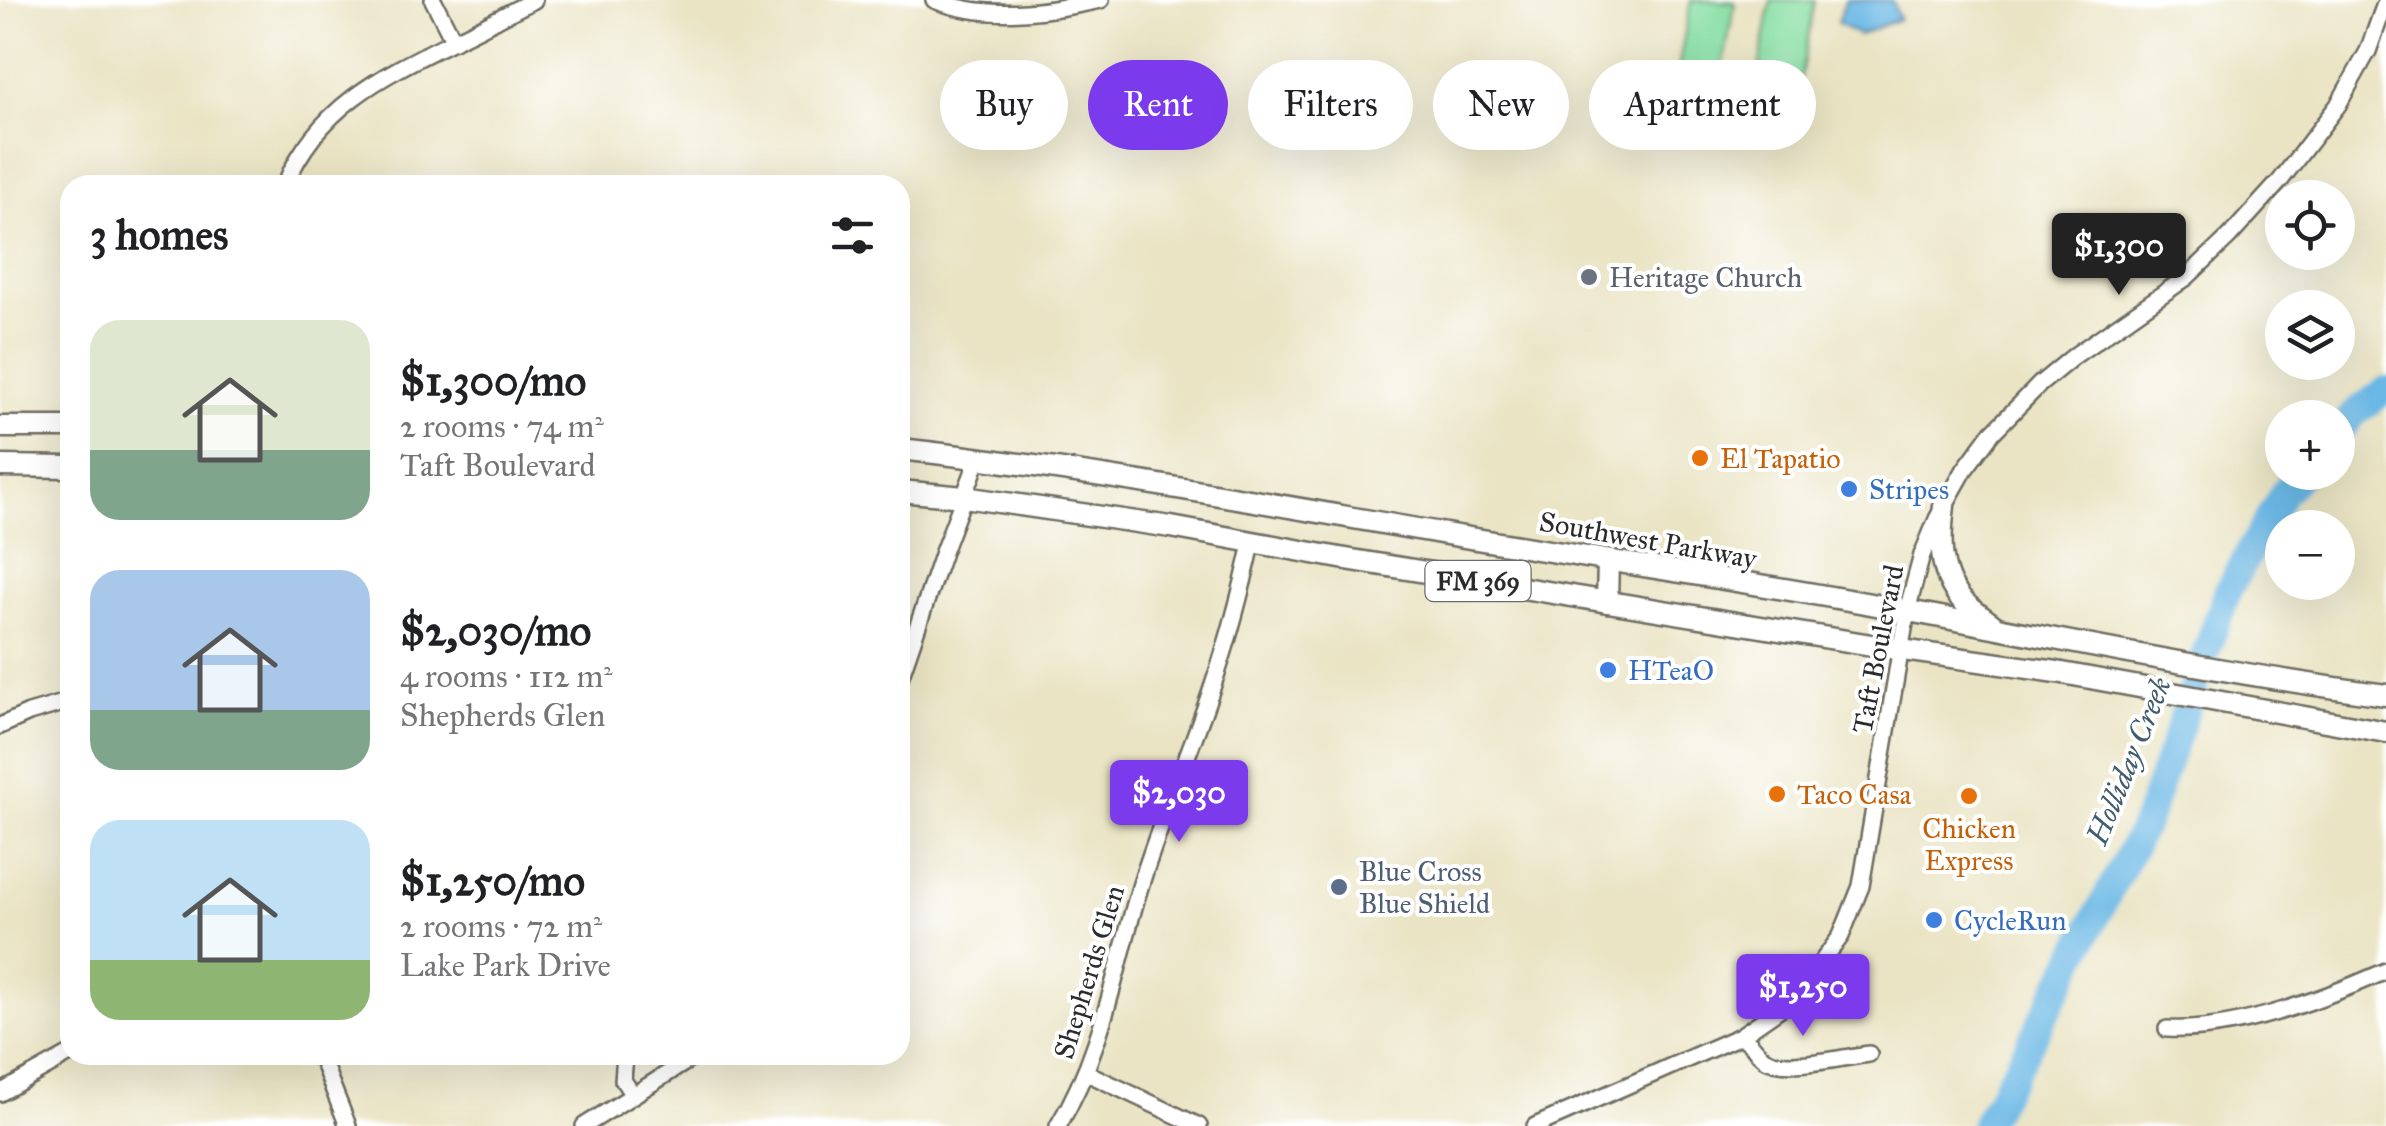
<!DOCTYPE html>
<html lang="en">
<head>
<meta charset="utf-8">
<style>
	:root { --surface:#fff; --page:#f2f2f2; --text:#202124; --muted:#757577; --accent:#7c3aed }
	body { margin:0; font-family:"IM FELL Great Primer",serif; background:var(--page); color:var(--text); height:100vh; display:flex; flex-direction:column; font-size:38px; white-space:nowrap }
	* { box-sizing:border-box; margin:0 }
	p { font-size:32px; color:var(--muted) }
	.icon { flex:none; width:55px; height:55px; fill:none; stroke:currentColor; stroke-width:2; stroke-linecap:round; stroke-linejoin:round }
	.map { position:relative; flex:1; overflow:hidden }
	.side { position:absolute; left:60px; top:175px; width:850px; height:890px; display:flex; flex-direction:column; background:var(--surface); border-radius:30px; box-shadow:0 10px 40px #0002 }
	.side>* { flex:none }
	.banner { position:absolute; left:940px; top:60px; width:950px; height:90px; display:flex; gap:20px }
	.fabs { position:absolute; left:2265px; top:180px; display:grid; gap:20px }
	.fabs a { display:grid; place-items:center; width:90px; height:90px; border-radius:50%; background:var(--surface); box-shadow:0 10px 40px #0002; font-size:50px }
	.price { position:absolute; translate:-50% -85px; padding:0 22px; border-radius:10px; background:var(--accent); color:#fff; font-size:32px; line-height:65px; filter:drop-shadow(0 2px 5px #0008) }
	.price::after { content:''; position:absolute; left:50%; top:60px; width:30px; height:22px; margin-left:-15px; background:inherit; clip-path:polygon(0 0,100% 0,50% 100%) }
	.price.active { background:#222; color:#fff }
	ul { padding:0; list-style:none }
	li { display:flex; align-items:center; gap:30px; height:250px; padding:0 30px }
	li span { display:grid; place-items:center; flex:none; width:280px; height:200px; border-radius:30px; color:#555 }
	li>.icon { margin-inline-start:auto }
	span .icon { width:120px; height:120px; fill:#fffc; stroke-width:1 }
	li b { font-size:42px }
	h2 { display:flex; justify-content:space-between; align-items:center; height:120px; padding:0 30px; font-size:42px }
	.tag { padding:0 35px; border-radius:45px; background:var(--surface); box-shadow:0 10px 40px #0002; font-size:35px; line-height:90px }
	.tag.active { background:var(--accent); color:#fff }
	.map>svg:first-child { display:block }
	.green { fill:#86dea2; stroke:#588466; stroke-width:2.5 }
	.water { fill:#6bb8e5; stroke:#4b7288; stroke-width:2.5 }
	.lines { fill:none; stroke-linecap:round; stroke-linejoin:round }
	.river { stroke:#6bb8e5; stroke-width:28 }
	.minor-casing { stroke:#6e6c61; stroke-width:20 }
	.major-casing { stroke:#6e6c61; stroke-width:25 }
	.minor { stroke:#fff; stroke-width:15 }
	.major { stroke:#fff; stroke-width:20 }
	.worship-dot { fill:#6b7280; stroke:#fff; stroke-width:4 }
	.food-dot { fill:#e8710a; stroke:#fff; stroke-width:4 }
	.shop-dot { fill:#3f7fe0; stroke:#fff; stroke-width:4 }
	.service-dot { fill:#5c6f8a; stroke:#fff; stroke-width:4 }
	.labels { text-anchor:middle; dominant-baseline:central; stroke-width:8; stroke-linejoin:round; paint-order:stroke }
	.shield { fill:#fff; stroke:#6b6b6b; stroke-width:2.5 }
	.shield-label { font-size:25px; font-weight:bold; fill:#2b2b2b }
	.worship-label { font-size:28px; fill:#5b616d; stroke:#fff; text-anchor:start }
	.food-label { font-size:28px; fill:#c56008; stroke:#fff; text-anchor:start }
	.shop-label { font-size:28px; fill:#366cbe; stroke:#fff; text-anchor:start }
	.street-label { font-size:28px; fill:#2b2b2b; stroke:#fff }
	.service-label { font-size:28px; fill:#4e5e75; stroke:#fff; text-anchor:start }
	.water-label { font-size:30px; font-style:italic; fill:#415c6c; stroke:#fff }
</style>
</head>
<body>
<div class="map">
<svg width="2386" height="1126" viewBox="0 0 2386 1126">
	<rect width="100%" height="100%" fill="#fff"/>
	<filter id="ink" filterUnits="userSpaceOnUse"><feTurbulence type="fractalNoise" baseFrequency=".01" numOctaves="2"/><feDisplacementMap in="SourceGraphic" scale="20" xChannelSelector="R" yChannelSelector="G"/><feConvolveMatrix kernelMatrix="1 2 1 2 8 2 1 2 1" color-interpolation-filters="sRGB"/></filter>
	<filter id="wash" filterUnits="userSpaceOnUse"><feTurbulence type="fractalNoise" baseFrequency=".0048" numOctaves="4" result="noise"/><feDisplacementMap in="SourceGraphic" scale="40" xChannelSelector="R" yChannelSelector="G"/><feGaussianBlur stdDeviation="2.25" result="paint"/><feColorMatrix in="noise" values="0 0 0 0 0 0 0 0 0 0 0 0 0 0 0 0 0 1.4 0 .05"/><feComposite in="paint" operator="in"/></filter>
	<g filter="url(#wash)">
		<rect width="100%" height="100%" fill="#eae4c4"/>
		<g class="green">
			<polygon points="1691,0 1735,2 1719,88 1676,80"/>
			<polygon points="1771,0 1815,0 1799,86 1757,79"/>
		</g>
		<polygon class="water" points="1846,0 1892,0 1899,19 1859,35 1837,23"/>
		<g class="lines">
			<g class="river">
				<polyline points="2338,433 2356,412 2386,390"/>
				<polyline points="1983,1126 2020,1062 2147,819 2228,590 2283,493 2302,472"/>
			</g>
		</g>
	</g>
	<g filter="url(#ink)">
		<g class="lines">
			<g class="minor-casing">
				<g id="minor">
					<polyline points="433,0 454,41"/>
					<path d="M934,0C988,21 1046,12 1101,0"/>
					<path d="M285,185C317,108 380,77 451,42C479,29 506,14 534,0"/>
					<polyline points="900,678 943,552 979,457"/>
					<polyline points="0,726 29,713 70,701"/>
					<path d="M2167,1029C2234,1033 2325,998 2386,971"/>
					<path d="M1740,1036C1754,1043 1753,1050 1764,1058C1784,1072 1844,1057 1869,1054"/>
					<polyline points="320,1055 348,1126"/>
					<polyline points="625,1055 623,1080 633,1095"/>
					<polyline points="1085,1072 1199,1126"/>
					<polyline points="0,1093 70,1054"/>
					<polyline points="584,1126 697,1055"/>
					<path d="M1058,1126C1101,1055 1114,975 1137,897C1159,822 1192,750 1216,676C1231,632 1242,588 1252,544"/>
					<polyline points="1535,1126 1740,1036 1795,998 1841,936 1861,886 1907,611 1922,555 1937,519 1965,469 1991,434 2040,384 2074,356 2187,277 2229,237 2280,181 2338,105 2368,51 2386,1"/>
				</g>
			</g>
			<g class="major-casing">
				<g id="major">
					<polyline points="0,427 70,427"/>
					<path d="M900,449C1083,469 1264,503 1446,534C1600,560 1755,582 1909,611C2068,641 2226,674 2386,695"/>
					<polyline points="0,466 70,467"/>
					<polyline points="900,491 964,497 1171,527 1340,558 1902,650 2057,672 2386,732"/>
					<path d="M1944,506C1940,538 1938,573 1961,599C1970,609 1983,617 1993,625"/>
					<polyline points="1607,602 1608,561"/>
				</g>
			</g>
			<use href="#minor" class="minor"/>
			<use href="#major" class="major"/>
		</g>
	</g>
	<circle class="worship-dot" cx="1589" cy="277" r="10"/>
	<g class="food-dot">
		<circle cx="1700" cy="458" r="10"/>
		<circle cx="1777" cy="794" r="10"/>
		<circle cx="1969" cy="796" r="10"/>
	</g>
	<g class="shop-dot">
		<circle cx="1849" cy="489" r="10"/>
		<circle cx="1608" cy="670" r="10"/>
		<circle cx="1934" cy="920" r="10"/>
	</g>
	<circle class="service-dot" cx="1339" cy="887" r="10"/>
	<g class="labels">
		<rect class="shield" x="1425.5" y="561" width="105" height="40" rx="8"/>
		<g class="shield-label">
			<text x="1478" y="581">FM 369</text>
		</g>
		<g class="worship-label">
			<text x="1609" y="277">Heritage Church</text>
		</g>
		<g class="food-label">
			<text x="1720" y="458">El Tapatio</text>
			<text x="1797" y="794">Taco Casa</text>
			<text x="1969" y="828" text-anchor="middle">Chicken<tspan x="1969" dy="32">Express</tspan></text>
		</g>
		<g class="shop-label">
			<text x="1869" y="489">Stripes</text>
			<text x="1628" y="670">HTeaO</text>
			<text x="1954" y="920">CycleRun</text>
		</g>
		<g class="street-label">
			<text transform="translate(1648 540) rotate(10)">Southwest Parkway</text>
			<text transform="translate(1878 649) rotate(-79)">Taft Boulevard</text>
			<text transform="translate(1089 972) rotate(-73)">Shepherds Glen</text>
		</g>
		<g class="service-label">
			<text x="1359" y="871">Blue Cross<tspan x="1359" dy="32">Blue Shield</tspan></text>
		</g>
		<g class="water-label">
			<text transform="translate(2129 761) rotate(-68)">Holliday Creek</text>
		</g>
	</g>
</svg>
<div class="fabs">
<a><svg class="icon" aria-label="locate" viewBox="0 0 24 24"><circle cx="12" cy="12" r="6"/><path d="M12 2v4M12 18v4M2 12h4M18 12h4"/></svg></a>
<a><svg class="icon" aria-label="layers" viewBox="0 0 24 24"><path d="M12 4l9 5-9 5-9-5zM3 14l9 5 9-5"/></svg></a>
<a>+</a>
<a>−</a>
</div>
<b class="price active" style="left:2119px;top:298px">$1,300</b>
<b class="price" style="left:1179px;top:845px">$2,030</b>
<b class="price" style="left:1803px;top:1039px">$1,250</b>
<div class="banner">
<a class="tag">Buy</a>
<a class="tag active">Rent</a>
<a class="tag">Filters</a>
<a class="tag">New</a>
<a class="tag">Apartment</a>
</div>
<section class="side">
<h2>3 homes<svg class="icon" aria-label="filters" viewBox="0 0 24 24"><path d="M4 7h16M4 17h16"/><circle cx="9" cy="7" r="2"/><circle cx="15" cy="17" r="2"/></svg></h2>
<ul>
<li><span style="background:linear-gradient(#dfe7d0 65%,#7fa58c 0)"><svg class="icon" aria-label="home" viewBox="0 0 24 24"><path d="M3 11l9-7 9 7M6 9v11h12V9"/></svg></span><div><b>$1,300/mo</b><p>2 rooms · 74 m²</p><p>Taft Boulevard</p></div></li>
<li><span style="background:linear-gradient(#a9c7e8 70%,#7fa58c 0)"><svg class="icon" aria-label="home" viewBox="0 0 24 24"><path d="M3 11l9-7 9 7M6 9v11h12V9"/></svg></span><div><b>$2,030/mo</b><p>4 rooms · 112 m²</p><p>Shepherds Glen</p></div></li>
<li><span style="background:linear-gradient(#bfe0f5 70%,#8fb573 0)"><svg class="icon" aria-label="home" viewBox="0 0 24 24"><path d="M3 11l9-7 9 7M6 9v11h12V9"/></svg></span><div><b>$1,250/mo</b><p>2 rooms · 72 m²</p><p>Lake Park Drive</p></div></li>
</ul>
</section>
</div>
</body>
</html>
